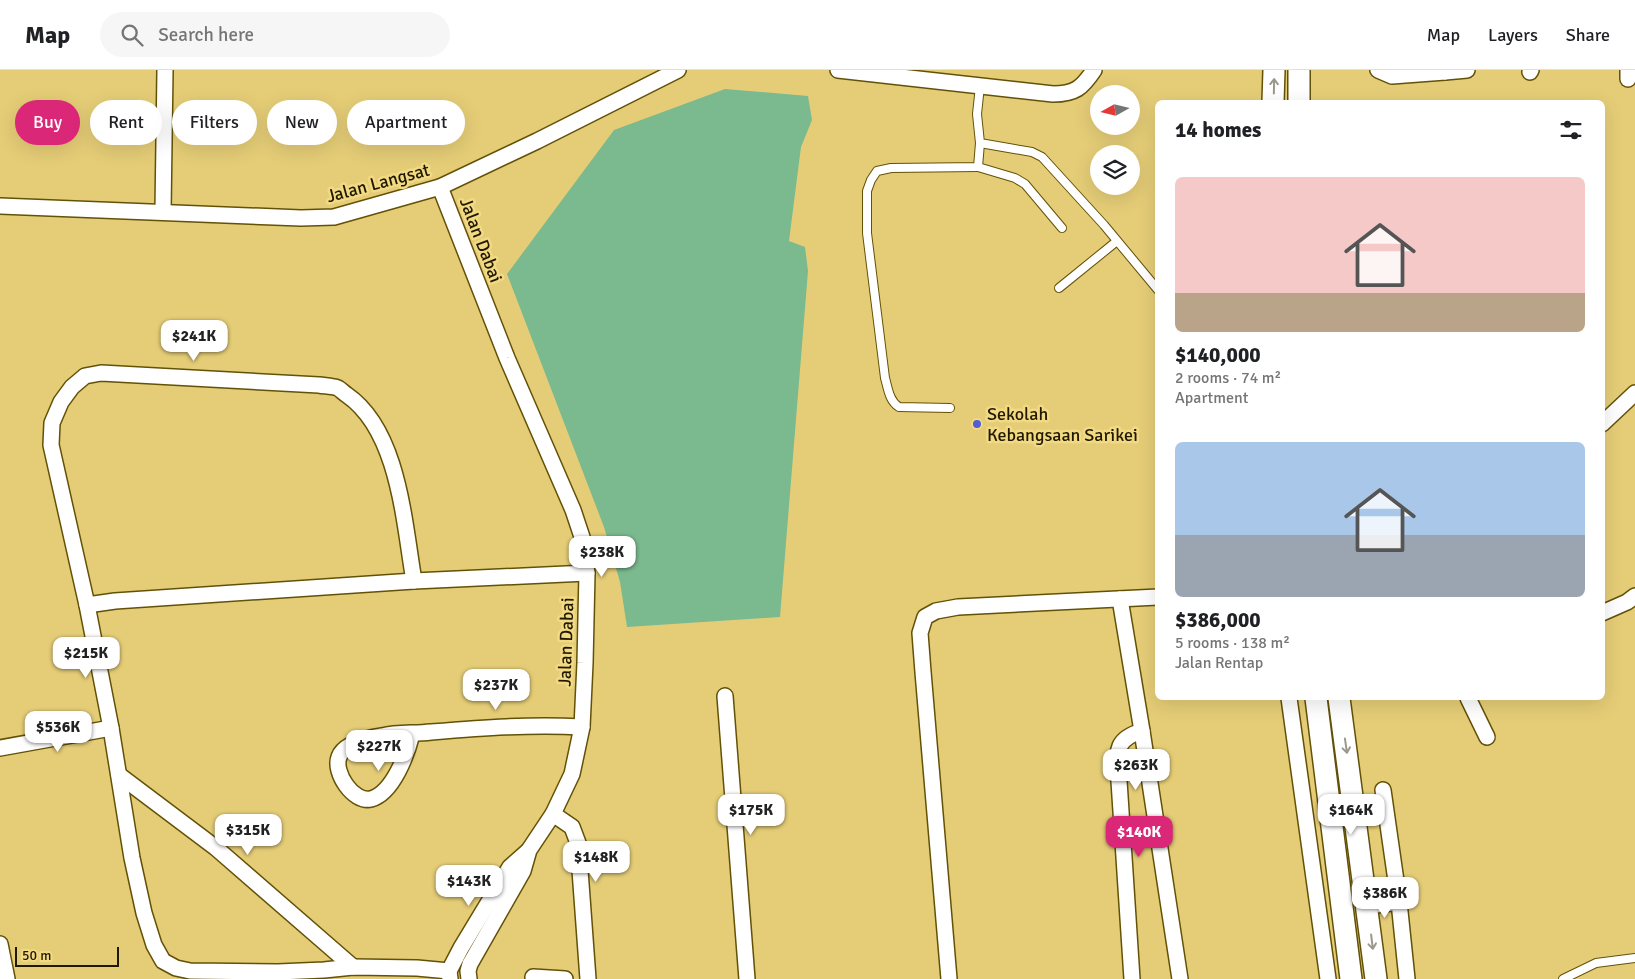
<!DOCTYPE html>
<html lang="en">
<head>
<meta charset="utf-8">
<style>
	:root { --surface:#fff; --page:#f6f6f6; --text:#202124; --muted:#757577; --line:#e0e0e0; --accent:#db2777 }
	body { margin:0; font-family:Signika,sans-serif; background:var(--page); color:var(--text); height:100vh; display:flex; flex-direction:column; font-size:19px; white-space:nowrap }
	* { box-sizing:border-box; margin:0 }
	p { font-size:16px; color:var(--muted) }
	.icon { flex:none; width:28px; height:28px; fill:none; stroke:currentColor; stroke-width:2; stroke-linecap:round; stroke-linejoin:round }
	.map { position:relative; flex:1; overflow:hidden }
	.drawer { position:absolute; left:1155px; top:30px; width:450px; height:600px; display:flex; flex-direction:column; background:var(--surface); border-radius:8px; box-shadow:0 5px 20px #0002 }
	.drawer>* { flex:none }
	.top-card { position:absolute; left:15px; top:30px; width:475px; height:45px; display:flex; gap:10px }
	.needle { width:32px; rotate:262deg }
	.controls { position:absolute; left:1090px; top:15px; display:grid; gap:10px }
	.controls a { display:grid; place-items:center; width:50px; height:50px; border-radius:50%; background:var(--surface); box-shadow:0 5px 20px #0002; font-size:25px }
	.scale { position:absolute; left:15px; bottom:12px; width:104px; box-sizing:border-box; padding-left:5px; border:2px solid #201900; border-top:0; font-size:14px; line-height:18px; white-space:nowrap; color:#201900; -webkit-text-stroke:4px #f2da84; paint-order:stroke }
	.price { position:absolute; translate:-50% -42px; padding:0 11px; border-radius:10px; background:#fff; color:#222; font-size:16px; line-height:32px; filter:drop-shadow(0 1px 2px #0008) }
	.price::after { content:''; position:absolute; left:50%; top:30px; width:15px; height:11px; margin-left:-8px; background:inherit; clip-path:polygon(0 0,100% 0,50% 100%) }
	.price.on { background:var(--accent); color:#fff }
	ul { padding:0; list-style:none }
	li { display:grid; align-content:center; gap:10px; height:265px; padding:0 20px }
	li span { display:grid; place-items:center; height:155px; border-radius:8px; color:#555 }
	li>.icon { margin-inline-start:auto }
	span .icon { width:90px; height:90px; fill:#fffc; stroke-width:1 }
	li b { font-size:21px }
	h2 { display:flex; justify-content:space-between; align-items:center; height:60px; padding:0 20px; font-size:21px }
	.chip { padding:0 18px; border-radius:22px; background:var(--surface); box-shadow:0 5px 20px #0002; font-size:18px; line-height:45px }
	.chip.on { background:var(--accent); color:#fff }
	header { display:flex; align-items:center; gap:30px; box-sizing:border-box; height:70px; padding:0 25px; background:var(--surface); border-bottom:1px solid var(--line) }
	header strong { font-size:24px }
	nav { display:flex; gap:28px; margin-inline-start:auto; font-size:18px }
	.search { width:350px; height:45px; background:var(--page); display:flex; align-items:center; gap:12px; box-sizing:border-box; padding:0 18px; border-radius:28px; color:var(--muted); font-size:19px }
	.map>svg:first-child { display:block }
	.green { fill:#7bb98f }
	.lines { fill:none; stroke-linecap:round; stroke-linejoin:round }
	.lane-casing { stroke:#635107; stroke-width:10 }
	.street-casing { stroke:#635107; stroke-width:18 }
	.secondary-casing { stroke:#635107; stroke-width:24 }
	.lane { stroke:#fff; stroke-width:8 }
	.street { stroke:#fff; stroke-width:15 }
	.secondary { stroke:#fff; stroke-width:21 }
	.oneway { stroke:#9b988c }
	.poi-dot { fill:#525ed4; stroke:#f2da84; stroke-width:2 }
	.labels { text-anchor:middle; dominant-baseline:central; stroke-width:5; stroke-linejoin:round; paint-order:stroke }
	.street-label { font-size:18px; fill:#201900; stroke:#f2da84 }
	.poi-label { font-size:18px; fill:#201900; stroke:#f2da84; text-anchor:start }
</style>
</head>
<body>
<header>
<strong>Map</strong>
<div class="search"><svg class="icon" aria-label="search" viewBox="0 0 24 24"><circle cx="10" cy="10" r="6"/><path d="M15 15l6 6"/></svg>Search here</div>
<nav><a>Map</a><a>Layers</a><a>Share</a></nav>
</header>
<div class="map">
<svg width="1635" height="909" viewBox="0 0 1635 909">
	<rect width="100%" height="100%" fill="#e5cd77"/>
	<polygon class="green" points="725,19 808,26 812,50 801,77 789,171 805,177 808,201 780,547 627,557 620,512 604,457 507,204 614,60"/>
	<g class="lines">
		<g class="lane-casing">
			<g id="lane">
				<polyline points="980,16 977,44 980,73 1032,82 1042,87 1104,155 1158,220"/>
				<polyline points="978,97 1015,108 1025,114 1062,158"/>
				<polyline points="1059,218 1117,171"/>
				<path d="M950,338L899,337C889,331 888,318 885,308L867,163V121L871,110L877,101L891,98L978,97L980,73"/>
				<polyline points="1563,909 1596,893 1635,888"/>
			</g>
		</g>
		<g class="street-casing">
			<g id="street">
				<path d="M838,0L1053,24C1075,24 1082,18 1094,0"/>
				<polyline points="1378,0 1392,6 1445,2"/>
				<polyline points="1445,0 1445,2 1467,0"/>
				<polyline points="1628,0 1628,9"/>
				<polyline points="1530,2 1531,0"/>
				<polyline points="440,117 507,288 573,440 582,467 587,503 585,593 582,657 572,704 553,744 529,780 523,801 470,894 468,901 469,909"/>
				<polyline points="0,136 301,148 334,147 440,117 537,71 678,0"/>
				<polyline points="163,141 165,0"/>
				<polyline points="1602,354 1635,323"/>
				<polyline points="1120,529 1142,661 1180,909"/>
				<path d="M87,535L51,375L52,353L61,332L72,317L85,306L101,303L319,315C325,316 332,316 338,318C341,320 344,323 347,325C399,361 404,453 414,511"/>
				<polyline points="1602,543 1627,532 1635,526"/>
				<polyline points="725,626 747,909"/>
				<polyline points="1289,628 1328,909"/>
				<polyline points="1468,628 1487,667"/>
				<path d="M412,664C407,684 393,723 371,729C353,733 333,702 339,687C344,673 369,668 382,666C398,662 414,664 431,662C481,658 531,654 582,657"/>
				<polyline points="0,678 111,658"/>
				<polyline points="119,705 216,778 353,897"/>
				<polyline points="1383,720 1399,832 1407,909"/>
				<polyline points="553,744 572,757 578,773 588,909"/>
				<polyline points="1368,836 1399,832"/>
				<polyline points="0,874 7,909"/>
				<polyline points="449,901 417,898 353,897 324,900 278,902 190,901 176,898 163,891 154,875 144,843 132,788 111,658 87,535 115,531 414,511 587,503"/>
				<polyline points="533,907 565,909"/>
				<polyline points="450,909 449,901 461,878 510,797 528,781"/>
				<polyline points="949,909 923,602 920,563 925,547 936,541 958,537 1158,527"/>
				<path d="M1132,909L1119,711C1118,684 1112,670 1142,661"/>
			</g>
		</g>
		<g class="secondary-casing">
			<g id="secondary">
				<polyline points="1299,0 1299,32"/>
				<polyline points="1273,32 1274,0"/>
				<polyline points="1316,628 1351,909"/>
				<polyline points="1339,628 1376,909"/>
			</g>
		</g>
		<use href="#lane" class="lane"/>
		<use href="#street" class="street"/>
		<use href="#secondary" class="secondary"/>
	</g>
	<defs><path id="oneway-shaft" d="M-6 0H5M1.5-3L5.5 0L1.5 3" fill="none" stroke-width="1.6" stroke-linecap="round" stroke-linejoin="round" transform="scale(1.25)"/></defs>
	<g class="oneway">
		<use href="#oneway-shaft" transform="translate(1274 16) rotate(-89)"/>
		<use href="#oneway-shaft" transform="translate(1346 676) rotate(82)"/>
		<use href="#oneway-shaft" transform="translate(1372 872) rotate(83)"/>
	</g>
	<circle class="poi-dot" cx="977" cy="354" r="5"/>
	<g class="labels">
		<g class="street-label">
			<text transform="translate(378 113) rotate(-15)">Jalan Langsat</text>
			<text transform="translate(481 170) rotate(69)">Jalan Dabai</text>
			<text transform="translate(566 572) rotate(-88)">Jalan Dabai</text>
		</g>
		<g class="poi-label">
			<text x="987" y="344">Sekolah<tspan x="987" dy="21">Kebangsaan Sarikei</tspan></text>
		</g>
	</g>
</svg>
<div class="controls">
<a><svg class="needle" viewBox="-14 -14 28 28"><path d="M0-13l5 13h-10z" fill="#e53935"/><path d="M0 13l5-13h-10z" fill="#757577"/></svg></a>
<a><svg class="icon" aria-label="layers" viewBox="0 0 24 24"><path d="M12 4l9 5-9 5-9-5zM3 14l9 5 9-5"/></svg></a>
</div>
<div class="scale">50 m</div>
<b class="price" style="left:194px;top:292px">$241K</b>
<b class="price" style="left:602px;top:508px">$238K</b>
<b class="price" style="left:86px;top:609px">$215K</b>
<b class="price" style="left:496px;top:641px">$237K</b>
<b class="price" style="left:58px;top:683px">$536K</b>
<b class="price" style="left:379px;top:702px">$227K</b>
<b class="price" style="left:1136px;top:721px">$263K</b>
<b class="price" style="left:751px;top:766px">$175K</b>
<b class="price" style="left:1351px;top:766px">$164K</b>
<b class="price" style="left:248px;top:786px">$315K</b>
<b class="price on" style="left:1139px;top:788px">$140K</b>
<b class="price" style="left:596px;top:813px">$148K</b>
<b class="price" style="left:469px;top:837px">$143K</b>
<b class="price" style="left:1385px;top:849px">$386K</b>
<div class="top-card">
<a class="chip on">Buy</a>
<a class="chip">Rent</a>
<a class="chip">Filters</a>
<a class="chip">New</a>
<a class="chip">Apartment</a>
</div>
<section class="drawer">
<h2>14 homes<svg class="icon" aria-label="filters" viewBox="0 0 24 24"><path d="M4 7h16M4 17h16"/><circle cx="9" cy="7" r="2"/><circle cx="15" cy="17" r="2"/></svg></h2>
<ul>
<li><span style="background:linear-gradient(#f6c9c9 75%,#b9a48a 0)"><svg class="icon" aria-label="home" viewBox="0 0 24 24"><path d="M3 11l9-7 9 7M6 9v11h12V9"/></svg></span><div><b>$140,000</b><p>2 rooms · 74 m²</p><p>Apartment</p></div></li>
<li><span style="background:linear-gradient(#a9c7e8 60%,#9aa5b1 0)"><svg class="icon" aria-label="home" viewBox="0 0 24 24"><path d="M3 11l9-7 9 7M6 9v11h12V9"/></svg></span><div><b>$386,000</b><p>5 rooms · 138 m²</p><p>Jalan Rentap</p></div></li>
</ul>
</section>
</div>
</body>
</html>
